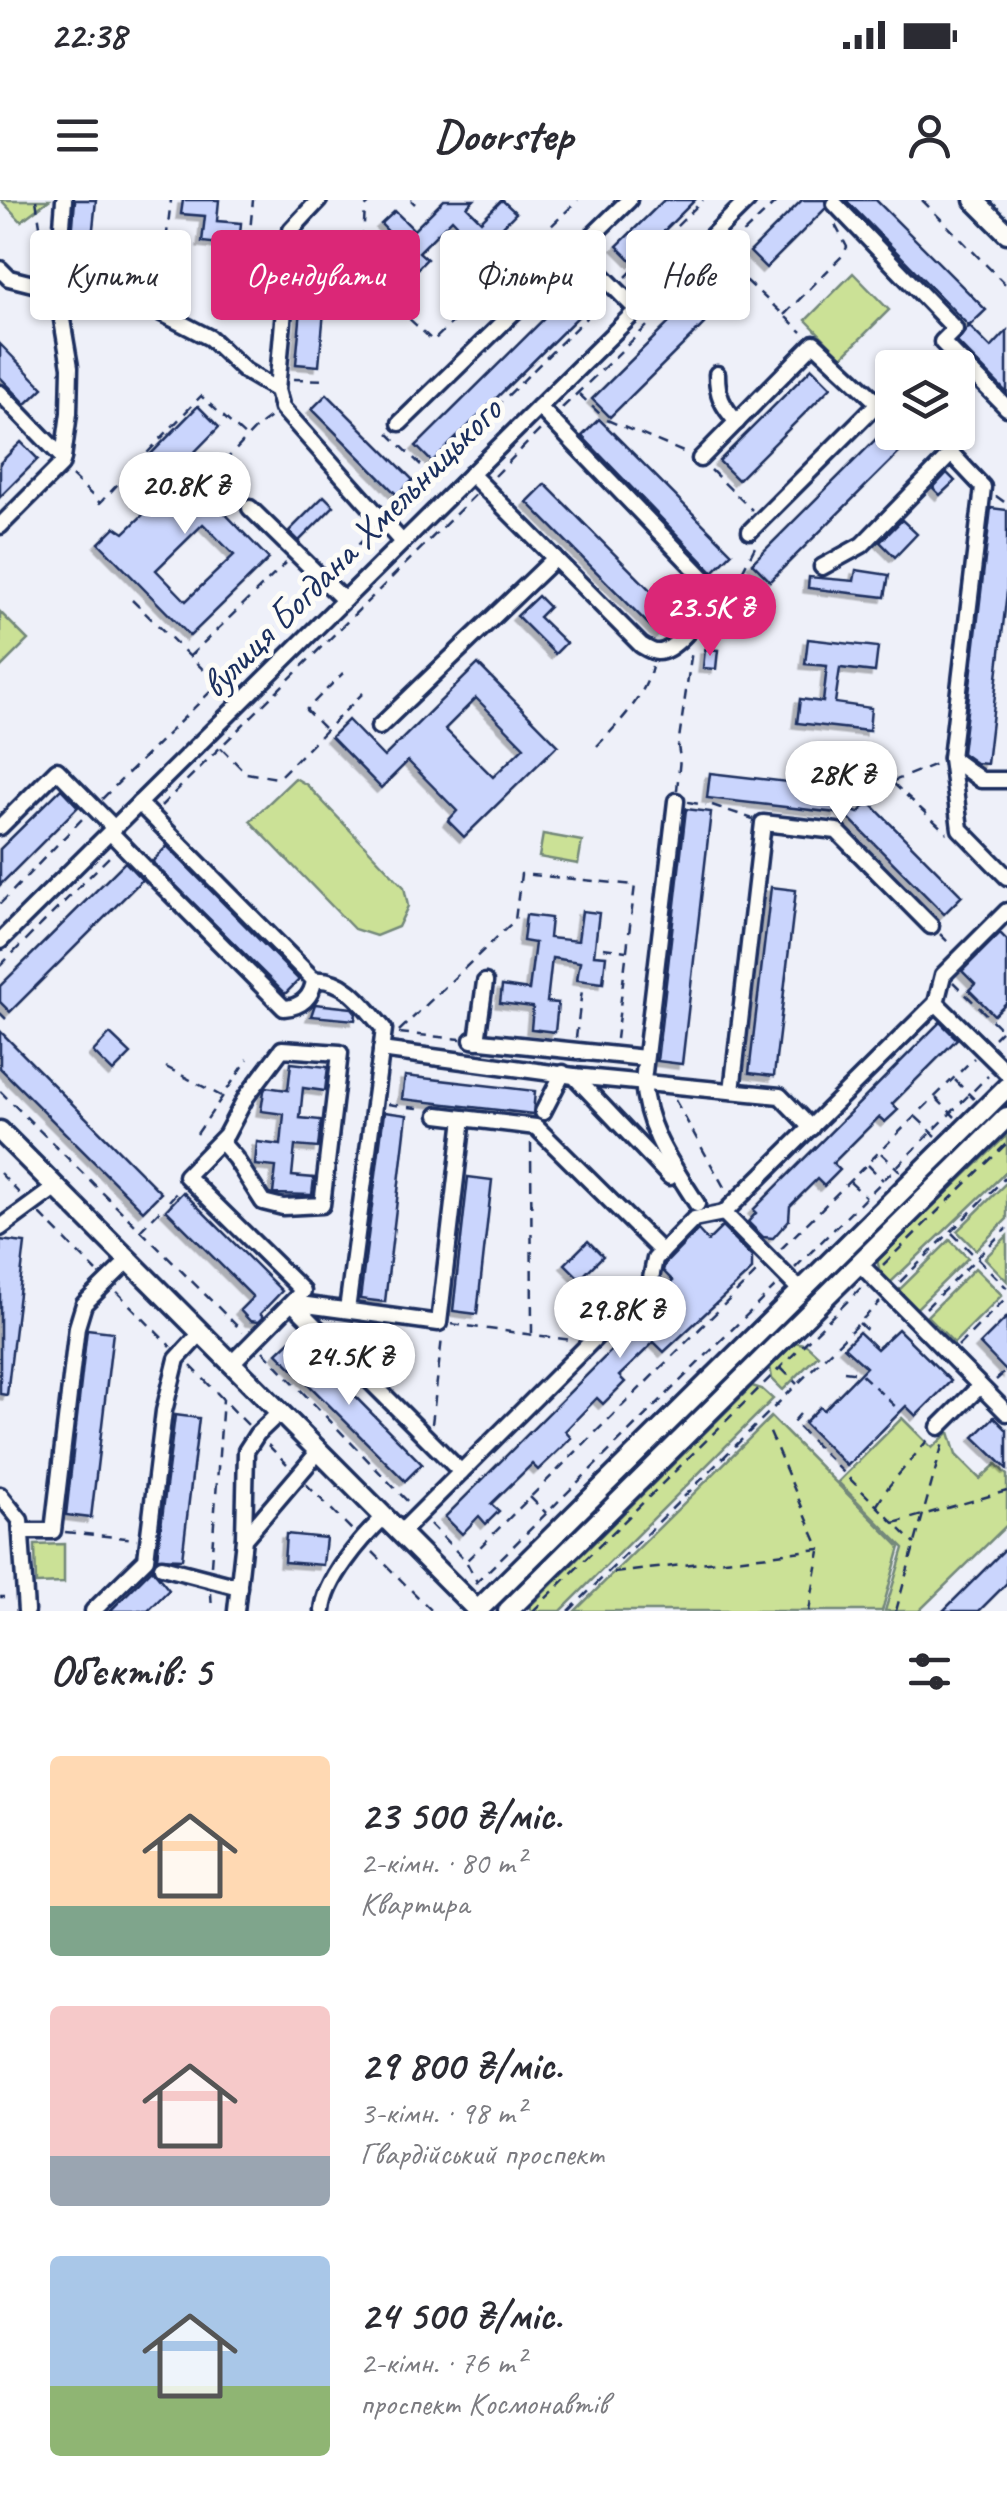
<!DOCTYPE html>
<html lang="uk">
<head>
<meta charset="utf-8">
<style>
	:root { --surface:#fff; --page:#f2f2f3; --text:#2b2b33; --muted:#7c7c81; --accent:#db2777 }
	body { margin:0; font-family:Caveat,sans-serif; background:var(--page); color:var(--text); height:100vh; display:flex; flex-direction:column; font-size:38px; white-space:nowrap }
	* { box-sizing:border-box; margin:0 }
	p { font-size:32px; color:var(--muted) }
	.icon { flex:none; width:55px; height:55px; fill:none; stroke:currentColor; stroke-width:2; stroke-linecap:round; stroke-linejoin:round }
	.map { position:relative; height:1411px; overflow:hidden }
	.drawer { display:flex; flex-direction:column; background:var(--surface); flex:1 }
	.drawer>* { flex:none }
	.hud { position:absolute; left:30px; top:30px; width:948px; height:90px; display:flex; gap:20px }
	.fabs { position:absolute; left:875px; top:150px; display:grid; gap:20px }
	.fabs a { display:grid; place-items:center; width:100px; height:100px; border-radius:10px; background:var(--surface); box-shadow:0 2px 8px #0004; font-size:50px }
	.price { position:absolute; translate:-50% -85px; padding:0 22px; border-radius:35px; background:#fff; color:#222; font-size:32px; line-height:65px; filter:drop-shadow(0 2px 5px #0008) }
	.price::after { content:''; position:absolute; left:50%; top:60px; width:30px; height:22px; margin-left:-15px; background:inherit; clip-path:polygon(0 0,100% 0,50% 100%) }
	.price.current { background:var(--accent); color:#fff }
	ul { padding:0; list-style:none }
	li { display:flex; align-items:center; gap:30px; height:250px; padding:0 50px }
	li span { display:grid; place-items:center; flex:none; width:280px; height:200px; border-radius:10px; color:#555 }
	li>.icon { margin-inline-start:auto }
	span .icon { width:120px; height:120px; fill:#fffc; stroke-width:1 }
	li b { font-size:42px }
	h2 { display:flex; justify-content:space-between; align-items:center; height:120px; padding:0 50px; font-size:42px }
	.pill { padding:0 35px; border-radius:10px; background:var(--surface); box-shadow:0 2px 8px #0004; font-size:35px; line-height:90px }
	.pill.current { background:var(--accent); color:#fff }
	.status { display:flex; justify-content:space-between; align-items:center; height:70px; padding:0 50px; background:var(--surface); direction:ltr }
	.status svg { height:28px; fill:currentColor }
	header { display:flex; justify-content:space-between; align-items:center; height:130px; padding:0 50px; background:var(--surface); font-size:45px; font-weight:700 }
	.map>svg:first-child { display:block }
	.green { fill:#cbe196; stroke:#73887a; stroke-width:2.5 }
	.building { fill:#cad5fd; stroke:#1b2f5e; stroke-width:2.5; fill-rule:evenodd; filter:url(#shadow) }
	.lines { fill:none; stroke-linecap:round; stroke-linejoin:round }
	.minor-casing { stroke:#1b2f5e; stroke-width:21 }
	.major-casing { stroke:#1b2f5e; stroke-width:25 }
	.path { stroke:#1b2f5e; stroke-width:2.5; stroke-dasharray:10 8; stroke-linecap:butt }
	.minor { stroke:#fdfcf7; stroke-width:14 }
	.major { stroke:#fdfcf7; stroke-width:18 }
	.labels { text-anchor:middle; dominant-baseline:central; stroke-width:10; stroke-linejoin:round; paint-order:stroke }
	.street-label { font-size:40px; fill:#1b2f5e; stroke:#fdfcf7 }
</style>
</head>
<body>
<div class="status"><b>22:38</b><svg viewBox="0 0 49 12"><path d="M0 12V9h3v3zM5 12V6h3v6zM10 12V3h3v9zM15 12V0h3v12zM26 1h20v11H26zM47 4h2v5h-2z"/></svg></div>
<header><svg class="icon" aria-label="menu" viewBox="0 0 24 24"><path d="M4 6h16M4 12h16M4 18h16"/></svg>Doorstep<svg class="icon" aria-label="person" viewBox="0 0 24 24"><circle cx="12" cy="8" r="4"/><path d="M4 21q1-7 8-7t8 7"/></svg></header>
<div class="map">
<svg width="1007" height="1411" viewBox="0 0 1007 1411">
	<defs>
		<filter id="shadow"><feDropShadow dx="-4.5" dy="4.5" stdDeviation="0" flood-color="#0004"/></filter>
	</defs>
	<rect width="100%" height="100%" fill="#eef0f9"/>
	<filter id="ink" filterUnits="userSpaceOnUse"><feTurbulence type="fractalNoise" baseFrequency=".01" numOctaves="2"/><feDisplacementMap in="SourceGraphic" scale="20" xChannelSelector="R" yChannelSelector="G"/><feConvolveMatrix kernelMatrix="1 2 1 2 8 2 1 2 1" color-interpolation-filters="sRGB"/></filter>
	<g filter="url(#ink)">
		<g class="green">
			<polygon points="1,0 49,0 21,21"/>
			<polygon points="853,73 889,110 842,157 806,120"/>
			<polygon points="0,412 28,440 0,468"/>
			<polygon points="295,578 307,585 404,687 408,706 398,727 376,736 354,729 250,621"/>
			<polygon points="543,634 582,641 578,664 539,657"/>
			<polygon points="1007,896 1007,906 923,989 918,984"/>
			<polygon points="1007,935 1007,971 890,1083 880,1072 877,1060"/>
			<polygon points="1007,982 1007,1019 976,1050 957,1031"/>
			<polygon points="897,1003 902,1008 499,1409 494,1404"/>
			<polygon points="1007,1036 1007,1081 985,1058"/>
			<polygon points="950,1040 968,1058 913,1112 895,1094"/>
			<polygon points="975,1068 1002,1095 954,1143 927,1116"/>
			<polygon points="795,1142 807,1145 818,1155 783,1190 772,1179 770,1166"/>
			<polygon points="752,1186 762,1189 773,1199 561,1411 532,1411 529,1407"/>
			<polygon points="771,1217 900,1347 882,1411 575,1411"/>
			<polygon points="902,1218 932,1248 949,1232 956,1255 980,1279 996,1264 1007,1275 1007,1325 919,1411 885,1411 904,1348 838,1282"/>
			<polygon points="64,1344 64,1383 36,1384 35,1345"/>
		</g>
		<g class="building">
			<polygon points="75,0 96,0 88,76 69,74"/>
			<polygon points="183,0 219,0 217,21 241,23 239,46 202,42 205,16 181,14"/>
			<polygon points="444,0 474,0 467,7 481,21 502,0 516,13 486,43 494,51 475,70 458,53 472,40 452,19 419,52 427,59 407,79 390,62 404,48 381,24 395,11 414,30"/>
			<polygon points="664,0 695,0 633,62 617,46"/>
			<polygon points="802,0 825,0 826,8 766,68 750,52"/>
			<polygon points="846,0 876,0 986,110 969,126"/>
			<polygon points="307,43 330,45 319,166 296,164"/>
			<polygon points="139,61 156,74 148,83 131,70"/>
			<polygon points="585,78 601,94 432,262 416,246"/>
			<polygon points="686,106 704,124 610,217 592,199"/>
			<polygon points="969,126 991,148 1007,131 1007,193 957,142"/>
			<polygon points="0,144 43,188 26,204 0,177"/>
			<polygon points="812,168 831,187 738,280 719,261"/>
			<polygon points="327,194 413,280 397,295 312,209"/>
			<path d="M198,206L219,227L180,267L269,359L190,436L99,343L115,327L124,333L170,289L143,262ZM203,324L234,355L186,401L156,370Z"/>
			<polygon points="599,219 732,353 713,372 582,236"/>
			<polygon points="888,227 907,245 770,381 752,363"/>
			<polygon points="21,242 38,259 0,297 0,263"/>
			<polygon points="947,273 955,281 940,295 933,288"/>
			<polygon points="545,284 677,417 659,435 527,302"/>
			<polygon points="324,296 334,306 299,341 289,331"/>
			<polygon points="991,308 1007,310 1007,392 987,564 976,563 962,553"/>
			<polygon points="902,320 917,334 895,357 880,342"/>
			<polygon points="856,370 889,375 885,397 808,388 809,377 854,381"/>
			<polygon points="538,396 549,407 539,417 566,443 555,454 517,416"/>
			<polygon points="808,439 878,447 875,472 840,468 835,503 871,508 869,531 797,523 800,499 823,502 827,466 805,464"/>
			<polygon points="705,449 718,450 716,469 703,468"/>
			<path d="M478,464L558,545L464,637L448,621L457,611L408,561L381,588L331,537L348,520L384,557ZM476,498L524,547L493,577L445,529Z"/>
			<polygon points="710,573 840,588 838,605 858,613 869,602 962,696 944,714 838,607 837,613 707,598"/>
			<polygon points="61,589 78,607 0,685 0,649"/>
			<polygon points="686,609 711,612 682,864 657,861"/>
			<polygon points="167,646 299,780 285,794 154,664 153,661"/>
			<polygon points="125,662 142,680 10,812 0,802 0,786"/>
			<polygon points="771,687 796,690 774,876 749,873"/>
			<polygon points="582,711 599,713 594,755 606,756 603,783 577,780 580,762 552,758 547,802 558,803 555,832 531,829 533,807 500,803 502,786 529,790 535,743 523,741 526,715 551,718 549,738 578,741"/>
			<polygon points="1000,733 1007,740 1007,802 994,815 969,790 975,784 962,771"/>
			<polygon points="315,804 352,808 356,813 355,820 311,816"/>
			<polygon points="940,822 957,839 892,904 898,910 885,922 879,917 833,963 840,970 824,986 817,979 790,1006 789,1020 773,1038 763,1037 748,1022 756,1013 753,1010"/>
			<polygon points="0,831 161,993 143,1011 0,868"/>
			<polygon points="110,834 131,854 113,872 93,852"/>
			<polygon points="291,863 328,867 325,891 303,888 300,918 321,920 318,948 295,946 292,976 314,978 312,995 273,994 276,967 255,965 257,942 281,945 284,914 261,911 264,891 266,887 288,890"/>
			<polygon points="405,876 535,891 533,914 402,899"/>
			<polygon points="384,912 407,915 385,1102 360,1099"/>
			<polygon points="468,977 492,980 477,1114 453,1111"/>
			<polygon points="183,992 282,1091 260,1114 263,1117 258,1122 250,1121 240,1110 253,1097 166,1010"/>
			<polygon points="722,1027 752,1057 752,1070 664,1152 654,1142 619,1176 625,1182 603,1204 597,1198 565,1231 571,1238 562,1247 538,1270 532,1264 491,1304 499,1311 486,1324 479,1316 462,1334 445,1317 670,1092 666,1088 673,1081 663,1071 665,1064 698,1030 708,1041"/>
			<polygon points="0,1040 25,1043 7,1195 0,1194"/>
			<polygon points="588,1041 603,1056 580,1079 565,1064"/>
			<polygon points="1007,1117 1007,1172 980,1144"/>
			<polygon points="87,1129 113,1132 91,1318 66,1315"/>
			<polygon points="898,1129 951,1181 916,1216 906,1206 847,1266 804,1223 820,1207 824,1210 866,1167 844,1147 859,1132 877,1149"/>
			<polygon points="295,1136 422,1264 405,1281 277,1153"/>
			<polygon points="175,1215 199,1218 182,1359 157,1358"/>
			<polygon points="994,1217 1007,1230 1007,1269 974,1237"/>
			<polygon points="286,1334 326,1338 323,1365 284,1362"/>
			<polygon points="1007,1347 1007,1383 979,1411 943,1411"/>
			<polygon points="152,1369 169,1390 148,1411 110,1411"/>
		</g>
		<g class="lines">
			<g class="minor-casing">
				<g id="minor">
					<polyline points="319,0 291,30 277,190 282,208 402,342"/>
					<polyline points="835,4 955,129 942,142 1007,208"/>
					<polyline points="577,50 637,110"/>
					<polyline points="0,69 9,78 57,90 122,104 142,103 210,138 245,171 277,190"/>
					<path d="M717,174C717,195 722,206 737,222"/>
					<polyline points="0,193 63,258"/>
					<polyline points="400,223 629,0"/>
					<polyline points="950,232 948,250 983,287 951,558 960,629 1007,677"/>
					<polyline points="700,259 814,143 878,203 892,202"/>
					<path d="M471,274L641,445C646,448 652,452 657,452C677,453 706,408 718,393L539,207"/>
					<polyline points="250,308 344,400"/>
					<polyline points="0,326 61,265 63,258 69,213 70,167 57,90 64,0"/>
					<polyline points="750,331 878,203"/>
					<polyline points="822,367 862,345 951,254"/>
					<polyline points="379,527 555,358"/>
					<polyline points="951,558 981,580 1007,580"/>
					<path d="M676,601L643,881C646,930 672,964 697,1004"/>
					<path d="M139,603L314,780C312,797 302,807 284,808L150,673"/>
					<polyline points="0,627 57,570 114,628"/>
					<polyline points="110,632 145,668"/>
					<polyline points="0,741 748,0"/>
					<path d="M314,780C345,777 365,807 384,829L347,1110"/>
					<polyline points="936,803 1007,873"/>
					<polyline points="472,840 645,858"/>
					<polyline points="477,841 485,782"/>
					<polyline points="381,850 574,876 670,977"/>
					<polyline points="574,876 780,896 811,928"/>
					<polyline points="732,891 763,623 837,631 931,726"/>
					<polyline points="543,912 563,873"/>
					<polyline points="438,915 536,927 662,1052"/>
					<polyline points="220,941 235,958 263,1002 283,1007 322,1005 340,853 282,849 246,897 226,935 186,976 303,1091 231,1164"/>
					<polyline points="724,1013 936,803 943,775 1007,711"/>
					<polyline points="0,1028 56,987"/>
					<polyline points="859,1063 1007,1213"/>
					<polyline points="292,1103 439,1123 463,918"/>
					<polyline points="292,1103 461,1272"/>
					<polyline points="939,1227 980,1186"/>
					<polyline points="0,1295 20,1320 26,1411"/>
					<polyline points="21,1331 53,1331 77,1127 84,1104 129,1060"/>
					<polyline points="400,1333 650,1083 655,1059 694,1019 724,1013 801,1091"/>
					<polyline points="244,1338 246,1251 257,1234 280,1212"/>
					<polyline points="162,1367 239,1387"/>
					<polyline points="93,1411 146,1359 164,1211 177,1159 201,1133"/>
					<polyline points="236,1411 244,1339 319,1251"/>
					<path d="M323,1411C325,1380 362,1338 384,1317"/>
				</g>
			</g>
			<g class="major-casing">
				<g id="major">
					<polyline points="974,0 1007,33"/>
					<polyline points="0,931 478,1411"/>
					<polyline points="477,1411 1007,887"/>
					<polyline points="508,1411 1007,917"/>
				</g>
			</g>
			<g class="path">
				<polyline points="36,0 45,58"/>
				<polyline points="373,0 365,7 361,74 433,141 578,0"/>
				<polyline points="411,0 415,4"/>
				<polyline points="922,0 1007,86"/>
				<polyline points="249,42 253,0"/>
				<polyline points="720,56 802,132"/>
				<polyline points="162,75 171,0"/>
				<polyline points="626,77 703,0"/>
				<polyline points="784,115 843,55 847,47 833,21"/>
				<polyline points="293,179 329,180"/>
				<polyline points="579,194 602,216"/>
				<polyline points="562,208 778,0"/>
				<polyline points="607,220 688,254"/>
				<polyline points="388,233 429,273"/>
				<polyline points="711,270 752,310"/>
				<polyline points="72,276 100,303 201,196 247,238"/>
				<polyline points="495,276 542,228"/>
				<polyline points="996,296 1007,304"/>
				<polyline points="241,300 213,274 258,226 273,215"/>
				<polyline points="393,310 607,97"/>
				<polyline points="333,370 373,330"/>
				<polyline points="728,383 741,374 755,347 754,342"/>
				<polyline points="132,400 217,483"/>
				<polyline points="190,456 286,363"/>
				<polyline points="324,528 306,510 343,473"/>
				<path d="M597,546C619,523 645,497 652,466"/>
				<polyline points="221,548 246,573 278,578 363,493"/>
				<polyline points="893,583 947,633"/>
				<polyline points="677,590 680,558 678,546 692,450"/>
				<polyline points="102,599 313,390"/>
				<polyline points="688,602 706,605"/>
				<polyline points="712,605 753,619"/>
				<polyline points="161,606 475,295"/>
				<polyline points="848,609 854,597 936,564"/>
				<polyline points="0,704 82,619"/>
				<polyline points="940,734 952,746"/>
				<polyline points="603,748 626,751"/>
				<polyline points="0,766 112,654"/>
				<polyline points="953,782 1001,829"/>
				<polyline points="0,813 6,819"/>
				<polyline points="399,831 515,720 521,674 635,685 616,839"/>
				<polyline points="399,833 461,839"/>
				<polyline points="576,838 582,790"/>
				<polyline points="994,838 1007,825"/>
				<polyline points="166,867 221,896"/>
				<polyline points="955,880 974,899"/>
				<polyline points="0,891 243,1132"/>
				<polyline points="936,898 955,917"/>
				<polyline points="675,900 725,989"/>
				<polyline points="388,904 401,906"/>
				<polyline points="408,907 426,909"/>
				<polyline points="916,917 936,936"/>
				<polyline points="197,934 248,859"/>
				<polyline points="531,943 532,1135"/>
				<polyline points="881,953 900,971"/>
				<polyline points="868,965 883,980"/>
				<polyline points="0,973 20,994"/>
				<polyline points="850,982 866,997"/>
				<polyline points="169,1001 179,990"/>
				<polyline points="40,1014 97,1072"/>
				<polyline points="140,1031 163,1007"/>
				<polyline points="952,1033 1007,1088"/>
				<polyline points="781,1049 974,858"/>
				<polyline points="883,1065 1007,943"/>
				<polyline points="795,1068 988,876"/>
				<polyline points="900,1082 1007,976"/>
				<polyline points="663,1091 673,1101"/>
				<polyline points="117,1092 171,1147"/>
				<polyline points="926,1108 1007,1028"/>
				<polyline points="859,1123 872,1135"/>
				<polyline points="451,1124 572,1140"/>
				<polyline points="958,1146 1007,1097"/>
				<polyline points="263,1151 410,1304"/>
				<polyline points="191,1166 248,1225"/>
				<polyline points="781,1168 797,1184"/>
				<polyline points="844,1171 860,1173 900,1211"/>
				<polyline points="996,1180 1006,1171"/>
				<polyline points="800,1214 793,1222 915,1344"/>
				<polyline points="432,1224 442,1138"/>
				<polyline points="268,1245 287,1264"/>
				<polyline points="306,1284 354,1332"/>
				<polyline points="530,1297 546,1313"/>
				<polyline points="877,1305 889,1286 931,1236"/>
				<polyline points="894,1323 1007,1291"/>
				<polyline points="430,1324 466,1361 760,1069"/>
				<polyline points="65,1332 137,1339"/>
				<polyline points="373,1352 432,1411"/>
				<polyline points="467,1363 477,1382"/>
				<polyline points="211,1365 223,1199"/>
				<polyline points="614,1373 820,1349 768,1228"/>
				<polyline points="475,1384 775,1087"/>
				<polyline points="211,1393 212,1411"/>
				<polyline points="0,1397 4,1397"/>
				<polyline points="533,1411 864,1085"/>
				<polyline points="569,1411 880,1102"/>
				<polyline points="809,1411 820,1351"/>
				<polyline points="896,1411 944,1239"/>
			</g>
			<use href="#minor" class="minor"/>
			<use href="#major" class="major"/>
		</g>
	</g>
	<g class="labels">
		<g class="street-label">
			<text transform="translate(351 347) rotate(-45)">вулиця Богдана Хмельницького</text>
		</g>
	</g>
</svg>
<div class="fabs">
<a><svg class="icon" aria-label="layers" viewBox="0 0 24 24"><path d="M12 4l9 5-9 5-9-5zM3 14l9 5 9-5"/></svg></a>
</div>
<b class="price" style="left:185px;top:337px">20.8K ₴</b>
<b class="price current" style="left:710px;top:459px">23.5K ₴</b>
<b class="price" style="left:841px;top:626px">28K ₴</b>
<b class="price" style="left:620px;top:1161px">29.8K ₴</b>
<b class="price" style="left:349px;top:1208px">24.5K ₴</b>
<div class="hud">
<a class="pill">Купити</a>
<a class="pill current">Орендувати</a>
<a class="pill">Фільтри</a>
<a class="pill">Нове</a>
</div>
</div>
<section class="drawer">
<h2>Об’єктів: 5<svg class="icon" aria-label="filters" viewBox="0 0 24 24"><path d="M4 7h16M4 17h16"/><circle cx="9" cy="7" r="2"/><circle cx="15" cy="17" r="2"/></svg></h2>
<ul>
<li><span style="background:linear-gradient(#ffd9b3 75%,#7fa58c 0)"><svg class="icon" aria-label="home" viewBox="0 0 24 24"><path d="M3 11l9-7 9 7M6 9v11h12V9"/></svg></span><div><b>23 500 ₴/міс.</b><p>2-кімн. · 80 m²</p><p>Квартира</p></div></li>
<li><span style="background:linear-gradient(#f6c9c9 75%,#9aa5b1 0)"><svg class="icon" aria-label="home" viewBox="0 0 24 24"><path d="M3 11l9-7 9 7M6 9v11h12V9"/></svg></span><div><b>29 800 ₴/міс.</b><p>3-кімн. · 98 m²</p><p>Гвардійський проспект</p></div></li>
<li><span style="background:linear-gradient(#a9c7e8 65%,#8fb573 0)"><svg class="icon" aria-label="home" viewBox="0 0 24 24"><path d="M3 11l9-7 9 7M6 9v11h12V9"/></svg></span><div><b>24 500 ₴/міс.</b><p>2-кімн. · 76 m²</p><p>проспект Космонавтів</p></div></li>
</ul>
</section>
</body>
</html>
